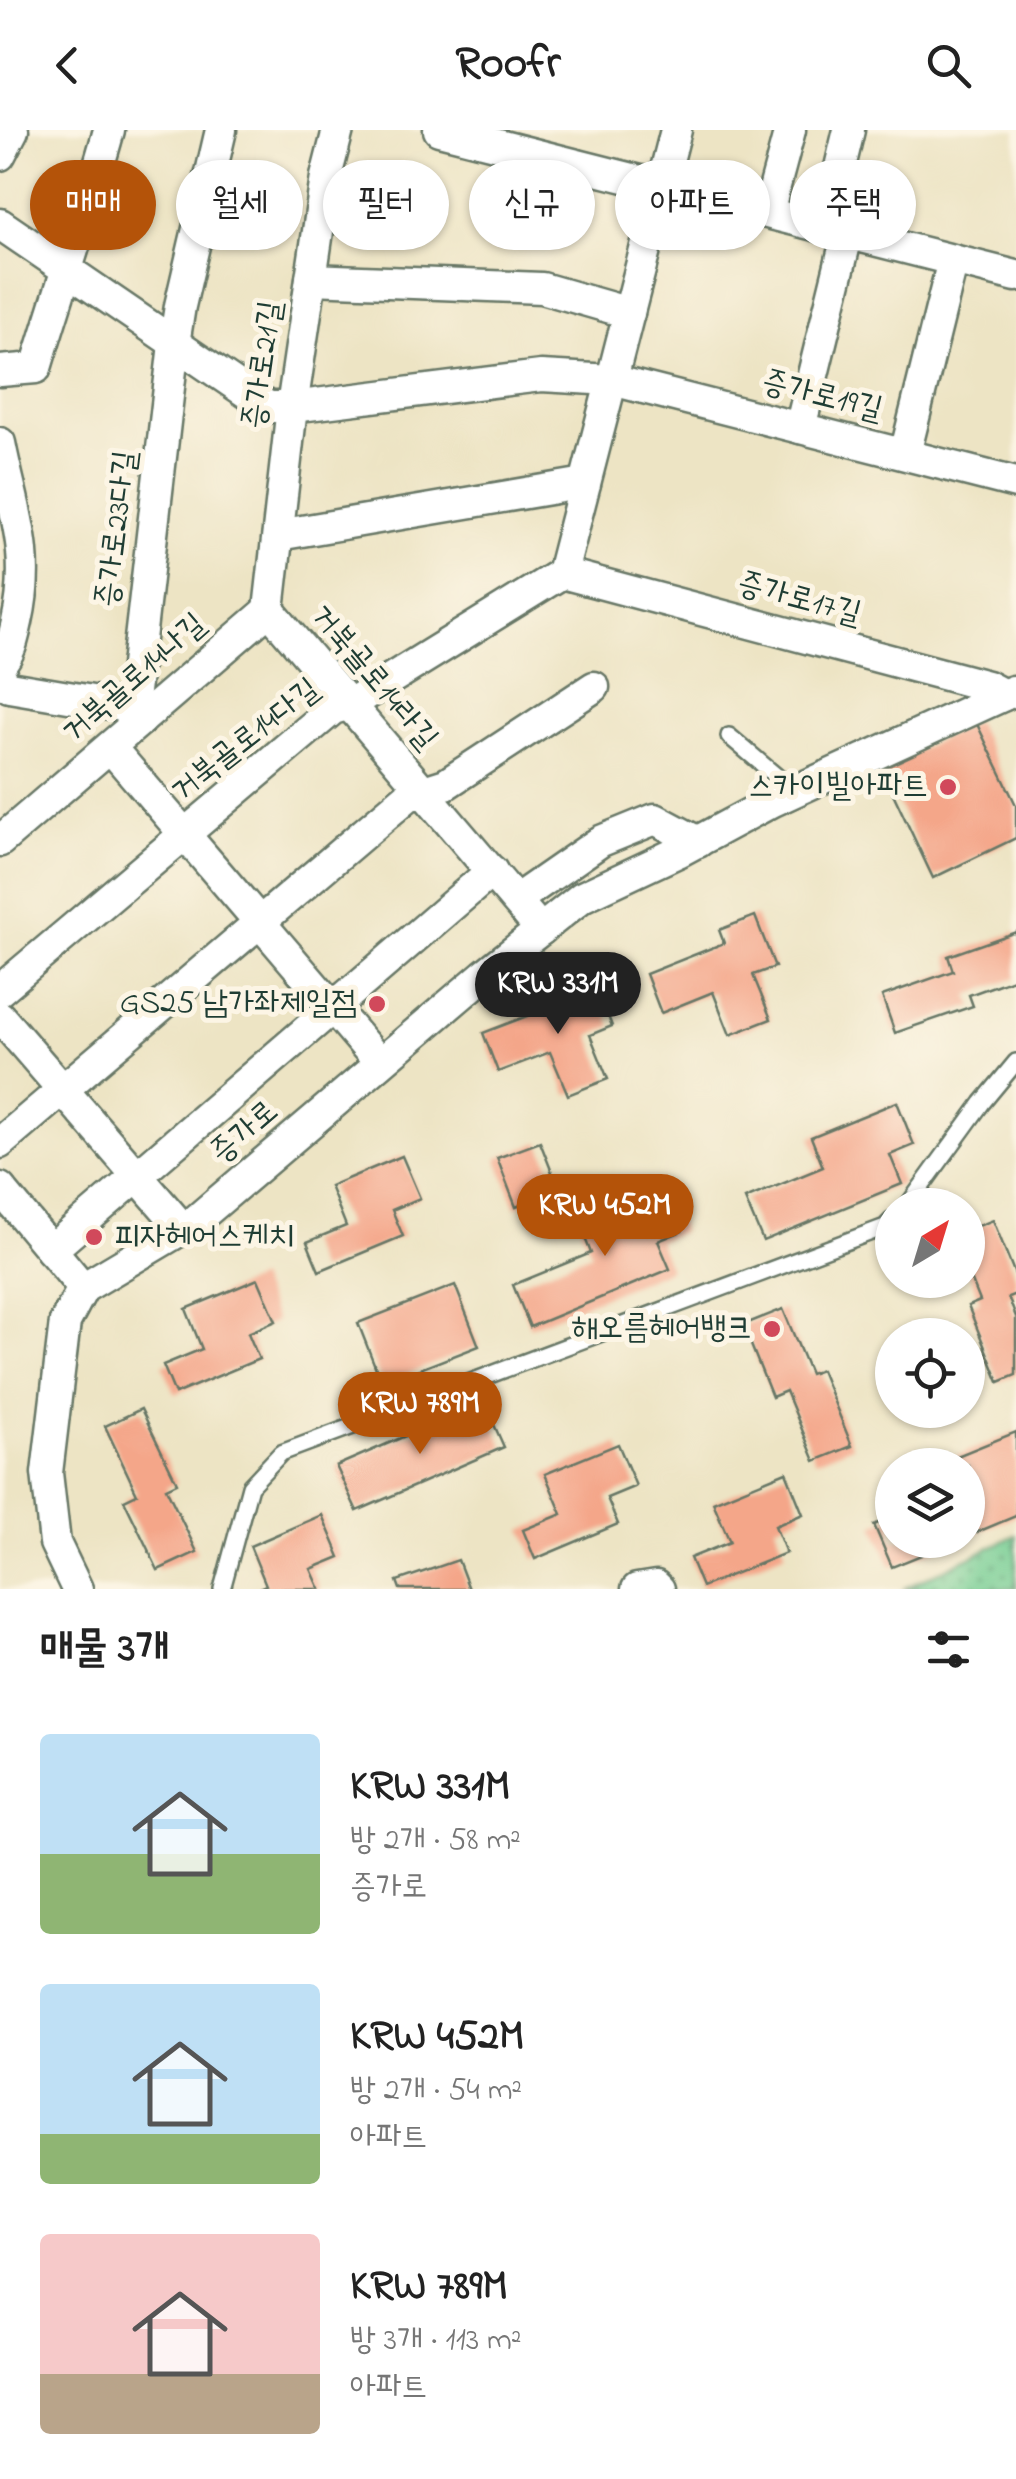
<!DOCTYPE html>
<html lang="ko">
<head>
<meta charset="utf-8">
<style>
	:root { --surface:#fff; --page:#f6f6f6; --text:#222; --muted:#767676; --accent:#b45309 }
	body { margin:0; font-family:"Indie Flower","Poor Story",sans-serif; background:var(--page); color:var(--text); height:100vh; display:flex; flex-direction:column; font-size:38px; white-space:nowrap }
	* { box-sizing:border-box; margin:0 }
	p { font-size:32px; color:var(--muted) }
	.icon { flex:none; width:55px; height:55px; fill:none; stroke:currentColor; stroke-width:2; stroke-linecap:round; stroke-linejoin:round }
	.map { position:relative; height:1459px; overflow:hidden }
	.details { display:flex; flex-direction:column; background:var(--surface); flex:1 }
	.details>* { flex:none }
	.hud { position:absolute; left:30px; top:30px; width:958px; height:90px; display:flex; gap:20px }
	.needle { width:65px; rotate:38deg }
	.controls { position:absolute; left:875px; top:1058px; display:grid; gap:20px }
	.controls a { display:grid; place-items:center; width:110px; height:110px; border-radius:50%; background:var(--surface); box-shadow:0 2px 8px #0004; font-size:50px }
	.price { position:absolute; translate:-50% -85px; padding:0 22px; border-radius:35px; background:var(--accent); color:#fff; font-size:32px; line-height:65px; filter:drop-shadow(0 2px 5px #0008) }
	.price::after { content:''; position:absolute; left:50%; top:60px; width:30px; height:22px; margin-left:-15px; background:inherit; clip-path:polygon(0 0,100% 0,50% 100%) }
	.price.selected { background:#222; color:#fff }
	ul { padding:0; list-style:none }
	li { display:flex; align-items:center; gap:30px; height:250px; padding:0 40px }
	li span { display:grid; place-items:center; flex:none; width:280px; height:200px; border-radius:10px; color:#555 }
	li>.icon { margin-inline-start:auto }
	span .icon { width:120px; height:120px; fill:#fffc; stroke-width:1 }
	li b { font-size:42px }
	h2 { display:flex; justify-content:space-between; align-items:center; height:120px; padding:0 40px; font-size:42px }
	.tag { padding:0 35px; border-radius:45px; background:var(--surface); box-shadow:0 2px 8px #0004; font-size:35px; line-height:90px }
	.tag.selected { background:var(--accent); color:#fff }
	header { display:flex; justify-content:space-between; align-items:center; height:130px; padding:0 40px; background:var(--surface); font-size:45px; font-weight:800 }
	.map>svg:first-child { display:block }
	.park { fill:url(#park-dots); stroke:#4a8564; stroke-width:2.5 }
	.building { fill:#f4a689 }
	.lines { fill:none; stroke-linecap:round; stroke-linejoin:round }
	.service-casing { stroke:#677766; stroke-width:20 }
	.minor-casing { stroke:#677766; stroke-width:35 }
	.service { stroke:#fff; stroke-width:15 }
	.minor { stroke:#fff; stroke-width:30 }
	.poi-dot { fill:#d1495b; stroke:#fcf5e5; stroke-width:4 }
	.labels { text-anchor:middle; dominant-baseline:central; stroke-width:10; stroke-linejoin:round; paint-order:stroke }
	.street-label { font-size:32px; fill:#1f3d34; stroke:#fcf5e5 }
	.poi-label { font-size:32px; fill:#1f3d34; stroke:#fcf5e5; text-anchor:end }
</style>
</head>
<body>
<header><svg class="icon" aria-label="back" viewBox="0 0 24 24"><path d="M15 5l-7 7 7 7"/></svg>Roofr<svg class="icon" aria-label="search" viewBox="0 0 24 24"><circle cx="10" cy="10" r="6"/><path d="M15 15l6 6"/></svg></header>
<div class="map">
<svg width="1016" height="1459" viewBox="0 0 1016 1459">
	<defs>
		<pattern id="park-dots" width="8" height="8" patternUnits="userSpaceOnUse" patternTransform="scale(2.5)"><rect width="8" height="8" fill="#75cd93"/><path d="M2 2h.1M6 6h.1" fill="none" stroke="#5fa879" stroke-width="1.8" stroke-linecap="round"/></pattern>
	</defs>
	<rect width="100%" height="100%" fill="#fcf5e5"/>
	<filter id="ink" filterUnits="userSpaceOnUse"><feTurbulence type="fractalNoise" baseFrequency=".01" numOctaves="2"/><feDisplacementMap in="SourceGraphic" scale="20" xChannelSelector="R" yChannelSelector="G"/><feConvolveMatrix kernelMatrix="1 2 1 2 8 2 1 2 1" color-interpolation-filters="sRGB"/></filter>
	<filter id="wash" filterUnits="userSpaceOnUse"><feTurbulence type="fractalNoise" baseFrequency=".0048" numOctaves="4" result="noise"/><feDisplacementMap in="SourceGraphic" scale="40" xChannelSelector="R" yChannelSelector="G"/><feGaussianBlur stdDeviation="2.25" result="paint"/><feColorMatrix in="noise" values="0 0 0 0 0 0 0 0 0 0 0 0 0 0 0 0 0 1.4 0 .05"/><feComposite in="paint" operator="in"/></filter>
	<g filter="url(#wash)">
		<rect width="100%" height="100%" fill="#ede4c4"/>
		<polygon class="park" points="1016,1405 1016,1459 903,1459"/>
		<g id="blocks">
			<g class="building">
				<polygon points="976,592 1016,675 1016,708 933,748 881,638"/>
				<polygon points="755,786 775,837 753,845 771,889 730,905 713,862 661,883 646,844 724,813 719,800"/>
				<polygon points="1016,802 1016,848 969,865 973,876 895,903 882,866 953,841 948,826"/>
				<polygon points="592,846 612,896 590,905 608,949 568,965 550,922 498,942 483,903 561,873 556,860"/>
				<polygon points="897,972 914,1015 890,1025 902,1054 763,1111 745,1069 823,1037 811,1007"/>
				<polygon points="540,1012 559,1060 516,1077 497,1028"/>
				<polygon points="402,1026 420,1068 392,1080 403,1106 319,1141 307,1112 346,1096 330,1056"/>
				<polygon points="664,1058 682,1101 658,1111 670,1139 530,1197 513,1155 591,1123 579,1093"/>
				<polygon points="993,1090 1016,1147 1016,1164 1008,1167 1016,1187 1016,1245 999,1252 968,1176 980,1171 968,1141 968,1100"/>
				<polygon points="258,1149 276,1191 248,1203 259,1229 175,1264 163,1235 202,1219 186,1179"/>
				<polygon points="455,1155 479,1216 382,1254 358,1193"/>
				<polygon points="783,1179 810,1244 821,1240 852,1316 815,1331 786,1261 772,1267 743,1195"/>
				<polygon points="484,1272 504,1317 357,1381 336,1336"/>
				<polygon points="141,1279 177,1353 166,1358 197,1422 158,1440 124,1370 137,1364 105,1296"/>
				<polygon points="1016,1302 1016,1386 968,1406 968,1335 935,1335"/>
				<polygon points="618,1314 636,1356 607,1368 618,1394 535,1429 523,1400 562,1384 545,1344"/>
				<polygon points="786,1342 803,1384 775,1396 786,1423 702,1457 690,1428 730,1412 713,1372"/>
				<polygon points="322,1385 340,1427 311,1439 320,1459 257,1459 266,1455 250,1416"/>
				<polygon points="892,1387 892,1410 958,1410 892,1437 874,1395"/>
				<polygon points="458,1430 469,1459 400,1459 397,1451"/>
			</g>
		</g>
	</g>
	<g filter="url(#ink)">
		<use href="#blocks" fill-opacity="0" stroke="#677766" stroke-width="2.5"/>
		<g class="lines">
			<g class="service-casing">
				<g id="service">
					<polyline points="729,606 794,661"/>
					<polyline points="908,1075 982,973 1016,932"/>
					<polyline points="222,1459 250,1356 281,1323 885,1097 892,1090"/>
				</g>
			</g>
			<g class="minor-casing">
				<g id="minor">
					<polyline points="439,0 1016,146"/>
					<polyline points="676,0 562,443 987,556 1004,565 1013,561"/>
					<polyline points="0,25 13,0"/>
					<polyline points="768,82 790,0"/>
					<polyline points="0,94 268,277 292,277 541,246 612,250 1016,353"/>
					<polyline points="826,96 849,0"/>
					<polyline points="311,149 542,158 629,183"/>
					<path d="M0,241L36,238C60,158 87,80 109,0"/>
					<polyline points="800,298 848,102"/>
					<path d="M0,313C13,380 33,422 17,492C13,509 11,522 0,535"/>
					<polyline points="905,324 953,130"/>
					<polyline points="278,405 585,353"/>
					<polyline points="269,480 292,277 326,47 338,0"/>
					<polyline points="269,480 541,800"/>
					<polyline points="0,550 9,557 122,576 141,590"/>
					<polyline points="141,590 133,570 174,214 180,176 221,0"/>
					<polyline points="110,617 380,933"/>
					<polyline points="0,711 269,480"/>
					<polyline points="516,770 601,711 655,689 698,712"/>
					<polyline points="0,860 333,579 350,574 562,443"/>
					<polyline points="0,887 183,1099"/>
					<polyline points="0,1013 408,666 446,654 594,557"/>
					<polyline points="0,1058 83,1158"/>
					<polyline points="51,1120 492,741"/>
					<polyline points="77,1459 55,1413 47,1343 65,1192 83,1158 194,1092 484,845 582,767 678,722 773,671 1004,565"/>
					<polyline points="637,1459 656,1456 659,1459"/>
				</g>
			</g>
			<use href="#service" class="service"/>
			<use href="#minor" class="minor"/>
		</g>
	</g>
	<g class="poi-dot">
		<circle cx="948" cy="657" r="10"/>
		<circle cx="377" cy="874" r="10"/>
		<circle cx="94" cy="1107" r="10"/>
		<circle cx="772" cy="1199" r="10"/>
	</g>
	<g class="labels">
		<g class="street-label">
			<text transform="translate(264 235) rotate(-82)">증가로21길</text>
			<text transform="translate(822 267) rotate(14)">증가로19길</text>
			<text transform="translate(118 399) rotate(-83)">증가로23다길</text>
			<text transform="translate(799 470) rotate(15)">증가로17길</text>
			<text transform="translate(373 548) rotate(50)">거북골로14라길</text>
			<text transform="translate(135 549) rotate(-41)">거북골로14나길</text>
			<text transform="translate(246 611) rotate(-38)">거북골로14다길</text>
			<text transform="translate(245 1003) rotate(-41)">증가로</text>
		</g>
		<g class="poi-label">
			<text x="928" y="657">스카이빌아파트</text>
			<text x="357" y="874">GS25 남가좌제일점</text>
			<text x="114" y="1107" text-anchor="start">피자헤어스케치</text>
			<text x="752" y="1199">해오름헤어뱅크</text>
		</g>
	</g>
</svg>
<div class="controls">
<a><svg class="needle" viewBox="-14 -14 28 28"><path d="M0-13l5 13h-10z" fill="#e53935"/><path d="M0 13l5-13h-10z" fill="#767676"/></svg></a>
<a><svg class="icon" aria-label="locate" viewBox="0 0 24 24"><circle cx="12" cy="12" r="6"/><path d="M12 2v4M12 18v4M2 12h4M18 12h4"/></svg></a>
<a><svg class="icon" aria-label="layers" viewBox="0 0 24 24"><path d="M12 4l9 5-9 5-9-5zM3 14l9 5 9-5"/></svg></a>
</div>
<b class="price selected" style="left:558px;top:907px">KRW 331M</b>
<b class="price" style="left:605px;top:1129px">KRW 452M</b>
<b class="price" style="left:420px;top:1327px">KRW 789M</b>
<div class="hud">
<a class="tag selected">매매</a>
<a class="tag">월세</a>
<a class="tag">필터</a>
<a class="tag">신규</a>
<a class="tag">아파트</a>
<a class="tag">주택</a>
</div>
</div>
<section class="details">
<h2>매물 3개<svg class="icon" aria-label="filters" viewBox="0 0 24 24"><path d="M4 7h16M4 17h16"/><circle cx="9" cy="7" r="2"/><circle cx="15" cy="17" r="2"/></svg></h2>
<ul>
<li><span style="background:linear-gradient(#bfe0f5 60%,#8fb573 0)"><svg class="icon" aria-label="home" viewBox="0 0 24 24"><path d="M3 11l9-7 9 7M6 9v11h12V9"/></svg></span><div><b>KRW 331M</b><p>방 2개 · 58 m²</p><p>증가로</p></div></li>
<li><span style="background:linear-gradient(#bfe0f5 75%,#8fb573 0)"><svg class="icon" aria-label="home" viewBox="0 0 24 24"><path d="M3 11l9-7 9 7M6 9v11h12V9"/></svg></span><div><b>KRW 452M</b><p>방 2개 · 54 m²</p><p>아파트</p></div></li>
<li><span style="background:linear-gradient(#f6c9c9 70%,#b9a48a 0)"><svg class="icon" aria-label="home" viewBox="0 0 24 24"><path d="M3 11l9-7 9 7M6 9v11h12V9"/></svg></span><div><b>KRW 789M</b><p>방 3개 · 113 m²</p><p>아파트</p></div></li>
</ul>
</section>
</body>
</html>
